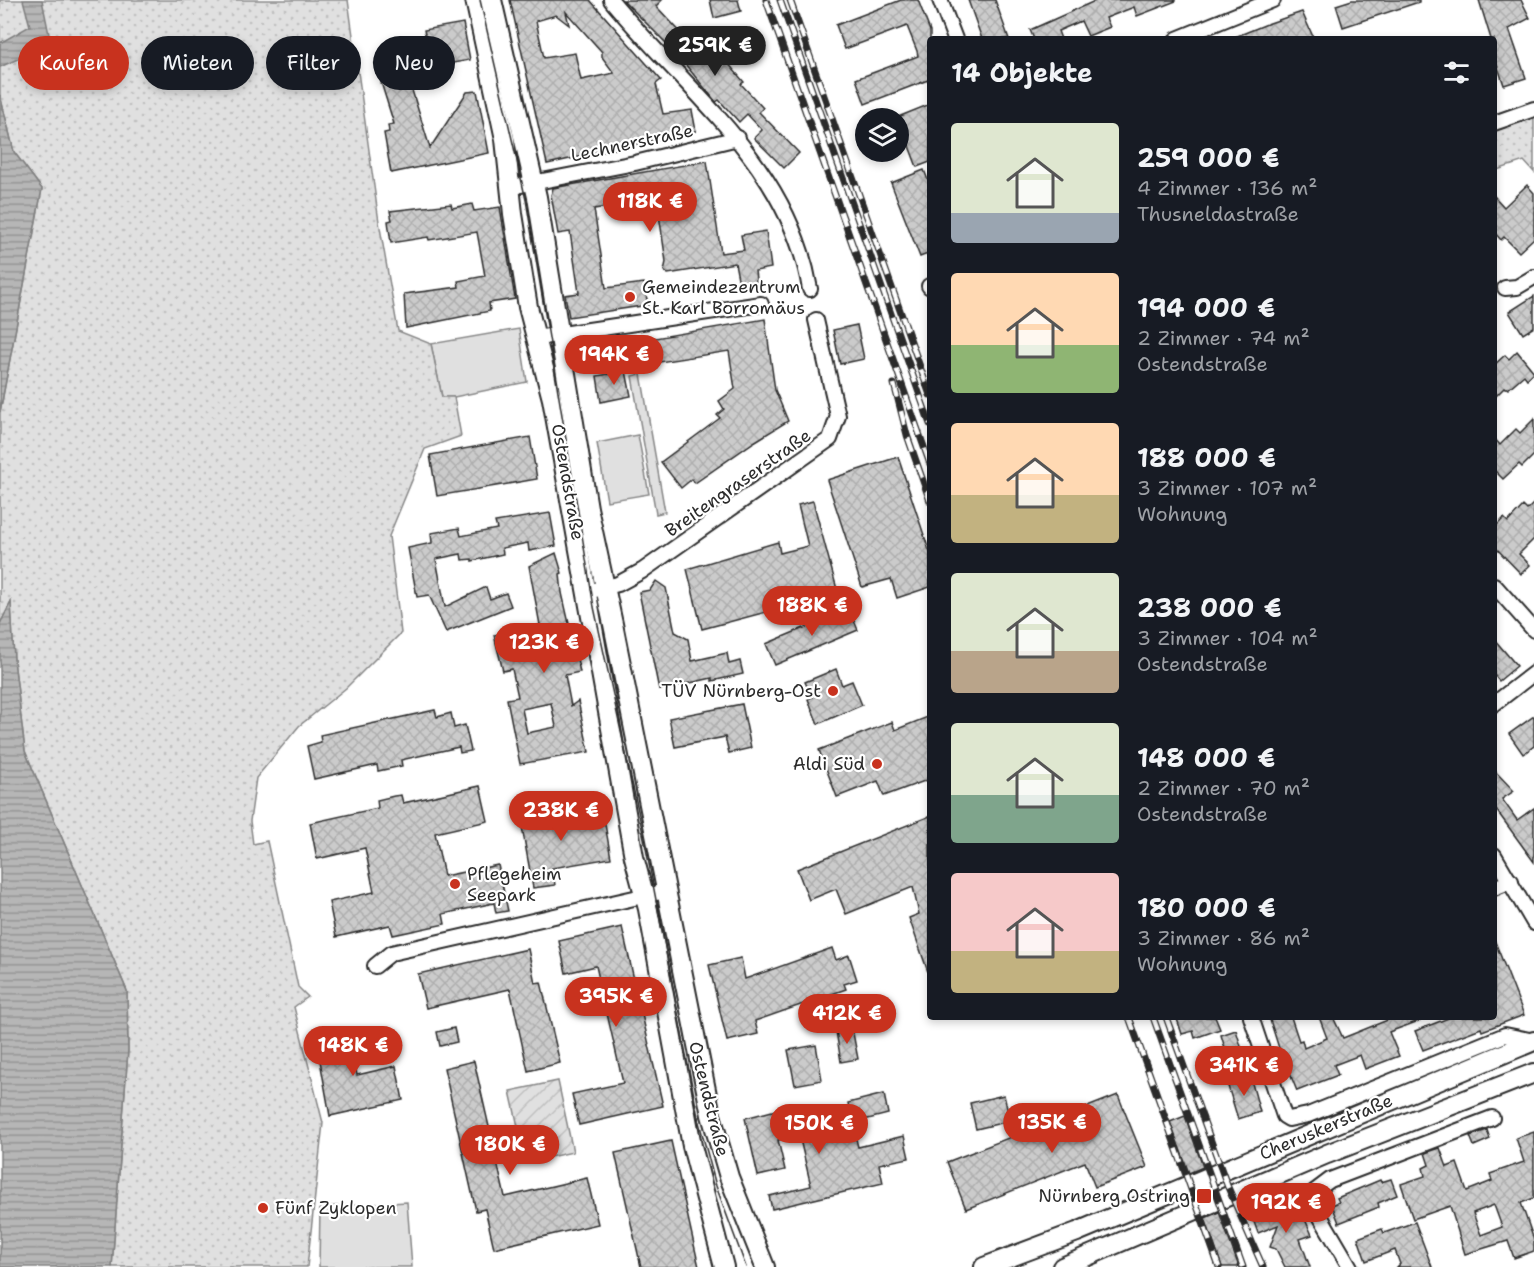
<!DOCTYPE html>
<html lang="de">
<head>
<meta charset="utf-8">
<style>
	:root { --surface:#171b24; --page:#242831; --text:#f1f3f6; --muted:#9ea1a6; --accent:#c8321e }
	body { margin:0; font-family:"Shantell Sans",sans-serif; background:var(--page); color:var(--text); height:100vh; display:flex; flex-direction:column; font-size:22px; white-space:nowrap }
	* { box-sizing:border-box; margin:0 }
	p { font-size:20px; color:var(--muted) }
	.icon { flex:none; width:33px; height:33px; fill:none; stroke:currentColor; stroke-width:2; stroke-linecap:round; stroke-linejoin:round }
	.map { position:relative; flex:1; overflow:hidden }
	.sheet { position:absolute; left:927px; top:36px; width:570px; height:984px; display:flex; flex-direction:column; background:var(--surface); border-radius:6px; box-shadow:0 3px 9px #0003 }
	.sheet>* { flex:none }
	.hud { position:absolute; left:18px; top:36px; width:570px; height:54px; display:flex; gap:12px }
	.fabs { position:absolute; left:855px; top:108px; display:grid; gap:12px }
	.fabs a { display:grid; place-items:center; width:54px; height:54px; border-radius:50%; background:var(--surface); box-shadow:0 3px 9px #0003; font-size:30px }
	.price { position:absolute; translate:-50% -51px; padding:0 14px; border-radius:21px; background:var(--accent); color:#fff; font-size:20px; line-height:39px; filter:drop-shadow(0 2px 3px #0008) }
	.price::after { content:''; position:absolute; left:50%; top:36px; width:18px; height:14px; margin-left:-9px; background:inherit; clip-path:polygon(0 0,100% 0,50% 100%) }
	.price.on { background:#222; color:#fff }
	ul { padding:0; list-style:none }
	li { display:flex; align-items:center; gap:18px; height:150px; padding:0 24px }
	li span { display:grid; place-items:center; flex:none; width:168px; height:120px; border-radius:6px; color:#555 }
	li>.icon { margin-inline-start:auto }
	span .icon { width:72px; height:72px; fill:#fffc; stroke-width:1 }
	li b { font-size:26px }
	h2 { display:flex; justify-content:space-between; align-items:center; height:72px; padding:0 24px; font-size:26px }
	.tag { padding:0 21px; border-radius:27px; background:var(--surface); box-shadow:0 3px 9px #0003; font-size:21px; line-height:54px }
	.tag.on { background:var(--accent); color:#fff }
	.map>svg:first-child { display:block }
	.grass { fill:#e0e0e0; stroke:#868686; stroke-width:1.5 }
	.park { fill:url(#park-dots); stroke:#868686; stroke-width:1.5 }
	.garden { fill:url(#garden-furrows); stroke:#868686; stroke-width:1.5 }
	.water { fill:url(#water-rules); stroke:#7e7e7e; stroke-width:1.5 }
	.building { fill:url(#building-cross-hatch); stroke:#2b2b2b; stroke-width:1.5; fill-rule:evenodd }
	.lines { fill:none; stroke-linecap:round; stroke-linejoin:round }
	.minor-casing { stroke:#2b2b2b; stroke-width:18 }
	.major-casing { stroke:#2b2b2b; stroke-width:22 }
	.minor { stroke:#fff; stroke-width:14 }
	.major { stroke:#fff; stroke-width:18 }
	.tram { stroke:#2b2b2b; stroke-width:1.5 }
	.rail-casing { stroke:#2b2b2b; stroke-width:7 }
	.rail { stroke:#fff; stroke-width:4.5; stroke-dasharray:14; stroke-linecap:butt }
	.poi-dot { fill:#c8321e; stroke:#fff; stroke-width:2 }
	.labels { text-anchor:middle; dominant-baseline:central; stroke-width:4.5; stroke-linejoin:round; paint-order:stroke }
	.street-label { font-size:18px; fill:#2b2b2b; stroke:#fff }
	.poi-label { font-size:18px; fill:#2b2b2b; stroke:#fff; text-anchor:start }
</style>
</head>
<body>
<div class="map">
<svg width="1534" height="1267" viewBox="0 0 1534 1267">
	<defs>
		<pattern id="park-dots" width="8" height="8" patternUnits="userSpaceOnUse" patternTransform="scale(1.5)"><rect width="8" height="8" fill="#e0e0e0"/><path d="M2 2h.1M6 6h.1" fill="none" stroke="#c0c0c0" stroke-width="1.8" stroke-linecap="round"/></pattern>
		<pattern id="garden-furrows" width="10" height="10" patternUnits="userSpaceOnUse" patternTransform="scale(1.5)"><rect width="10" height="10" fill="#e0e0e0"/><path d="M-1 1l2-2M0 10L10 0M9 11l2-2" fill="none" stroke="#c0c0c0"/></pattern>
		<pattern id="water-rules" width="6" height="5" patternUnits="userSpaceOnUse" patternTransform="scale(1.5)"><rect width="6" height="5" fill="#b6b6b6"/><path d="M0 2.5h6" fill="none" stroke="#949494"/></pattern>
		<pattern id="building-cross-hatch" width="8" height="8" patternUnits="userSpaceOnUse" patternTransform="scale(1.5)"><rect width="8" height="8" fill="#cbcbcb"/><path d="M0 0l8 8M0 8l8-8" fill="none" stroke="#aeaeae"/></pattern>
	</defs>
	<rect width="100%" height="100%" fill="#fff"/>
	<filter id="ink" filterUnits="userSpaceOnUse"><feTurbulence type="fractalNoise" baseFrequency=".0167" numOctaves="2"/><feDisplacementMap in="SourceGraphic" scale="12" xChannelSelector="R" yChannelSelector="G"/><feConvolveMatrix kernelMatrix="1 2 1 2 8 2 1 2 1" color-interpolation-filters="sRGB"/></filter>
	<g filter="url(#ink)">
		<g class="grass">
			<polygon points="519,329 527,382 454,397 442,397 431,344"/>
			<polygon points="641,374 665,512 656,514 632,376"/>
			<polygon points="638,435 649,494 607,501 597,443"/>
			<polygon points="407,1202 412,1267 319,1267 320,1207"/>
		</g>
		<g class="park">
			<polygon points="0,0 348,0 379,222 398,331 431,344 442,397 454,397 461,436 425,449 389,536 401,633 346,688 299,726 256,778 250,821 253,844 267,841 298,987 308,997 294,1007 323,1123 307,1267 112,1267 128,1050 127,991 25,751 14,660 11,603 0,624 0,412 42,189 14,152 0,95"/>
			<polygon points="1534,117 1534,172 1524,161 1494,171 1494,131"/>
		</g>
		<polygon class="garden" points="558,1081 573,1152 526,1162 510,1091"/>
		<g class="water">
			<polygon points="23,0 42,0 51,44 0,67 0,43 30,26"/>
			<polygon points="0,95 14,152 42,189 0,412"/>
			<polygon points="11,602 14,660 25,751 127,991 128,1050 112,1267 0,1267 0,624"/>
		</g>
		<g class="building">
			<path d="M510,0H590L661,80L656,84L663,114L692,110L696,131L547,164ZM566,12L602,52V57L614,73L581,80L575,53L544,58L536,21L556,15L569,25Z"/>
			<polygon points="623,0 662,0 656,6 686,38 709,31 716,54 721,50 729,59 727,62 744,82 741,84 763,108 759,112 799,153 784,168 754,138 762,130 747,114 739,122 719,100 716,102 676,53"/>
			<polygon points="710,0 738,0 741,11 714,18"/>
			<polygon points="901,0 918,0 930,31 930,83 928,80 865,104 856,79 918,56 917,51 907,26 845,49 836,25"/>
			<polygon points="968,0 995,0 1009,39 982,39"/>
			<polygon points="1097,0 1176,0 1176,1 1137,16 1134,7 1106,18 1110,27 1088,36 1081,21 1058,31 1061,39 1034,39 1030,30"/>
			<polygon points="1352,0 1419,0 1419,2 1343,27 1336,5"/>
			<polygon points="1479,0 1521,0 1530,18 1509,29 1526,78 1504,85 1494,56 1494,39 1491,39"/>
			<polygon points="1302,12 1314,39 1230,39 1267,24"/>
			<polygon points="463,23 470,60 431,67 430,61 415,63 411,40 426,38 424,30"/>
			<polygon points="389,58 399,91 411,87 430,148 467,92 477,91 489,153 391,173 384,133 389,132 388,125 394,124 375,63"/>
			<polygon points="930,104 930,162 917,167 898,117"/>
			<polygon points="707,161 721,253 744,250 741,235 766,231 771,268 755,271 757,287 740,289 735,263 668,274 664,271 666,262 657,201 633,205 633,203 594,209 606,288 644,283 648,305 569,317 565,295 579,293 570,232 558,234 551,195 553,188"/>
			<polygon points="924,170 930,185 930,253 920,257 891,183"/>
			<polygon points="1527,185 1534,193 1534,238 1519,252 1504,237 1501,240 1494,232 1494,196 1504,207"/>
			<polygon points="451,204 452,208 472,204 474,211 500,207 515,299 489,303 490,311 406,328 404,294 459,287 458,281 485,276 477,232 429,240 428,237 391,243 388,221 392,220 390,211"/>
			<polygon points="1534,296 1534,327 1523,334 1509,312"/>
			<polygon points="765,319 775,390 788,421 754,442 695,483 692,479 681,488 661,462 720,418 717,415 724,409 719,401 735,389 729,351 647,364 643,340"/>
			<polygon points="857,325 864,359 840,364 833,330"/>
			<polygon points="1517,351 1534,372 1527,379 1524,375 1508,389 1505,387 1494,398 1494,365 1505,355 1509,359"/>
			<polygon points="626,371 631,396 601,402 597,376"/>
			<polygon points="1534,419 1534,455 1522,467 1519,464 1503,479 1494,470 1494,438 1500,445 1516,429 1520,433"/>
			<polygon points="530,437 537,479 437,496 430,455"/>
			<polygon points="898,457 930,553 930,587 897,598 891,579 862,587 827,480"/>
			<polygon points="813,501 838,593 702,629 687,569 778,542 780,553 808,546 798,505"/>
			<polygon points="1534,503 1534,539 1519,554 1530,565 1521,574 1494,546 1494,528 1504,518 1508,522 1523,506 1527,510"/>
			<polygon points="550,513 556,546 529,551 528,543 502,548 503,554 472,561 472,559 462,560 461,554 436,559 445,607 486,587 490,599 506,593 511,606 446,632 429,595 417,597 408,548 432,543 431,533 459,528 461,536 497,529 495,522"/>
			<path d="M556,553L562,573L560,574L562,593L580,672L565,675L571,706L578,701L589,752L520,764L507,699L518,697L512,669L503,671L494,635L540,625L529,566ZM551,703L556,727L527,733L522,709Z"/>
			<polygon points="656,581 666,588 675,632 688,639 692,661 727,653 729,664 740,661 743,674 712,681 712,678 659,690 639,592 650,590"/>
			<polygon points="849,609 858,630 775,665 766,644"/>
			<polygon points="1494,639 1517,666 1499,681 1494,675"/>
			<polygon points="836,669 842,685 852,681 862,705 818,724 808,699 812,697 805,682"/>
			<polygon points="742,704 751,748 729,753 725,737 675,747 669,718"/>
			<polygon points="435,710 437,717 451,713 454,728 465,725 471,751 460,753 459,747 401,760 402,766 378,771 377,765 314,779 307,746 321,742 320,735"/>
			<polygon points="930,716 930,779 884,796 878,781 837,797 819,750 892,722 895,730"/>
			<polygon points="1534,716 1534,746 1523,754 1509,734"/>
			<polygon points="1494,770 1514,791 1502,799 1517,820 1534,808 1534,862 1494,807"/>
			<polygon points="480,786 488,821 435,833 444,876 498,865 508,911 496,913 494,903 443,914 445,924 393,935 390,925 336,937 329,902 374,892 365,848 317,859 310,823 378,808 377,800 394,796 401,795 403,803"/>
			<polygon points="541,798 554,822 603,813 611,858 552,868 555,885 533,888 522,827 528,826 520,809"/>
			<polygon points="930,816 930,972 928,972 909,918 919,914 913,887 846,914 836,889 809,900 797,869"/>
			<polygon points="622,927 663,1106 579,1125 572,1094 623,1083 596,966 566,973 559,941"/>
			<polygon points="1494,939 1524,1015 1482,1031 1481,1028 1423,1050 1415,1031 1451,1017 1494,1017"/>
			<polygon points="832,948 836,960 849,955 857,980 844,984 846,989 755,1021 758,1034 727,1041 709,965 741,958 745,979"/>
			<polygon points="528,949 535,983 541,982 560,1063 528,1071 510,989 426,1008 418,974"/>
			<polygon points="1184,1017 1215,1017 1220,1029 1195,1038 1193,1031 1182,1034 1177,1019"/>
			<polygon points="1269,1017 1291,1017 1299,1041 1302,1040 1304,1048 1327,1038 1319,1017 1333,1017 1343,1038 1395,1017 1427,1018 1389,1032 1399,1056 1365,1069 1360,1055 1334,1065 1338,1075 1297,1091 1284,1059 1276,1062 1272,1051 1279,1048"/>
			<polygon points="454,1028 457,1042 440,1046 437,1032"/>
			<polygon points="852,1028 858,1059 841,1062 836,1031"/>
			<polygon points="347,1029 357,1075 396,1066 403,1100 330,1116 315,1033"/>
			<polygon points="1236,1030 1243,1053 1228,1058 1221,1035"/>
			<polygon points="816,1045 822,1080 795,1085 788,1050"/>
			<polygon points="474,1061 505,1197 587,1178 598,1224 494,1248 485,1209 476,1211 444,1068"/>
			<polygon points="1250,1076 1260,1112 1238,1119 1227,1083"/>
			<polygon points="884,1094 888,1114 852,1123 848,1103"/>
			<polygon points="1004,1095 1010,1121 976,1129 970,1103"/>
			<polygon points="1118,1095 1147,1167 1095,1187 1085,1162 966,1209 947,1162"/>
			<polygon points="828,1108 833,1135 854,1131 858,1147 904,1136 909,1158 879,1164 883,1183 772,1209 769,1196 811,1186 799,1135 778,1140 785,1170 758,1176 745,1118 780,1109 783,1118"/>
			<polygon points="1185,1116 1203,1167 1189,1173 1170,1122"/>
			<polygon points="1487,1130 1490,1139 1474,1146 1470,1136"/>
			<path d="M1534,1132V1198L1521,1203L1534,1240V1251L1514,1258L1508,1241L1465,1254L1450,1206L1413,1219L1401,1184L1425,1176L1423,1168L1429,1165L1425,1153L1440,1148L1447,1167L1457,1163L1467,1191L1492,1181L1490,1174L1524,1162L1516,1138ZM1494,1205L1502,1227L1481,1235L1473,1213Z"/>
			<polygon points="671,1141 699,1267 641,1267 615,1153"/>
			<polygon points="1391,1179 1397,1195 1378,1203 1379,1207 1339,1223 1332,1205 1339,1202 1337,1198 1380,1180 1381,1182"/>
			<polygon points="1283,1199 1295,1221 1304,1217 1312,1235 1300,1239 1310,1267 1285,1267 1276,1249 1270,1247 1278,1225 1258,1233 1254,1222 1269,1217 1265,1206"/>
			<polygon points="1219,1212 1239,1267 1222,1267 1205,1218"/>
			<polygon points="1415,1222 1432,1267 1397,1267 1400,1264 1395,1250 1366,1261 1358,1238 1382,1229 1384,1233"/>
		</g>
		<g class="lines">
			<g class="minor-casing">
				<g id="minor">
					<path d="M611,0C687,92 789,164 810,289"/>
					<polyline points="940,0 955,39"/>
					<polyline points="1177,39 1273,0"/>
					<polyline points="1494,123 1534,109"/>
					<polyline points="511,187 635,163 738,138"/>
					<polyline points="929,286 930,287"/>
					<polyline points="1505,288 1517,287 1534,277"/>
					<polyline points="536,338 761,304"/>
					<polyline points="1494,585 1534,630"/>
					<polyline points="587,592 618,584 642,571 830,439 838,416 816,320"/>
					<polyline points="1494,704 1534,673"/>
					<polyline points="1494,855 1534,923"/>
					<polyline points="1494,888 1511,881"/>
					<polyline points="375,966 391,953 665,891"/>
					<polyline points="1251,1017 1284,1116 1289,1119 1308,1115 1505,1035 1534,1041"/>
					<polyline points="1350,1267 1313,1204 1314,1192 1330,1180 1492,1118"/>
				</g>
			</g>
			<g class="major-casing">
				<g id="major">
					<polyline points="475,0 505,139 513,214 528,307 552,399 634,857 648,909 692,1146 724,1267"/>
					<polyline points="492,0 537,197 588,508 613,624 711,1115 729,1177 765,1267"/>
					<polyline points="984,1267 1077,1232 1534,1041"/>
					<polyline points="1062,1267 1327,1154 1534,1073"/>
				</g>
			</g>
			<use href="#minor" class="minor"/>
			<use href="#major" class="major"/>
			<polyline class="tram" points="480,0 526,200 594,607 644,838 699,1122 716,1186 746,1267"/>
			<g class="rail-casing">
				<g id="rail">
					<polyline points="766,0 930,464"/>
					<polyline points="780,0 930,424"/>
					<polyline points="790,0 930,395"/>
					<polyline points="894,384 907,435 930,501"/>
					<polyline points="1129,1017 1219,1267"/>
					<polyline points="1153,1017 1243,1267"/>
					<polyline points="1166,1017 1227,1185 1263,1267"/>
				</g>
			</g>
			<use href="#rail" class="rail"/>
		</g>
	</g>
	<g class="poi-dot">
		<circle cx="630" cy="297" r="6"/>
		<circle cx="833" cy="691" r="6"/>
		<circle cx="877" cy="764" r="6"/>
		<circle cx="455" cy="884" r="6"/>
		<rect x="1196" y="1188" width="16" height="16" rx="3"/>
		<circle cx="263" cy="1208" r="6"/>
	</g>
	<g class="labels">
		<g class="street-label">
			<text transform="translate(632 143) rotate(-12)">Lechnerstraße</text>
			<text transform="translate(568 482) rotate(80)">Ostendstraße</text>
			<text transform="translate(738 483) rotate(-35)">Breitengraserstraße</text>
			<text transform="translate(709 1099) rotate(76)">Ostendstraße</text>
			<text transform="translate(1326 1127) rotate(-23)">Cheruskerstraße</text>
		</g>
		<g class="poi-label">
			<text x="642" y="287">Gemeindezentrum<tspan x="642" dy="21">St. Karl Borromäus</tspan></text>
			<text x="821" y="691" text-anchor="end">TÜV Nürnberg-Ost</text>
			<text x="865" y="764" text-anchor="end">Aldi Süd</text>
			<text x="467" y="874">Pflegeheim<tspan x="467" dy="21">Seepark</tspan></text>
			<text x="1190" y="1196" text-anchor="end">Nürnberg Ostring</text>
			<text x="275" y="1208">Fünf Zyklopen</text>
		</g>
	</g>
</svg>
<div class="fabs">
<a><svg class="icon" aria-label="layers" viewBox="0 0 24 24"><path d="M12 4l9 5-9 5-9-5zM3 14l9 5 9-5"/></svg></a>
</div>
<b class="price on" style="left:715px;top:77px">259K €</b>
<b class="price" style="left:650px;top:233px">118K €</b>
<b class="price" style="left:614px;top:386px">194K €</b>
<b class="price" style="left:812px;top:637px">188K €</b>
<b class="price" style="left:544px;top:674px">123K €</b>
<b class="price" style="left:561px;top:842px">238K €</b>
<b class="price" style="left:616px;top:1028px">395K €</b>
<b class="price" style="left:847px;top:1045px">412K €</b>
<b class="price" style="left:353px;top:1077px">148K €</b>
<b class="price" style="left:1244px;top:1097px">341K €</b>
<b class="price" style="left:1052px;top:1154px">135K €</b>
<b class="price" style="left:819px;top:1155px">150K €</b>
<b class="price" style="left:510px;top:1176px">180K €</b>
<b class="price" style="left:1286px;top:1234px">192K €</b>
<div class="hud">
<a class="tag on">Kaufen</a>
<a class="tag">Mieten</a>
<a class="tag">Filter</a>
<a class="tag">Neu</a>
</div>
<section class="sheet">
<h2>14 Objekte<svg class="icon" aria-label="filters" viewBox="0 0 24 24"><path d="M4 7h16M4 17h16"/><circle cx="9" cy="7" r="2"/><circle cx="15" cy="17" r="2"/></svg></h2>
<ul>
<li><span style="background:linear-gradient(#dfe7d0 75%,#9aa5b1 0)"><svg class="icon" aria-label="home" viewBox="0 0 24 24"><path d="M3 11l9-7 9 7M6 9v11h12V9"/></svg></span><div><b>259 000 €</b><p>4 Zimmer · 136 m²</p><p>Thusneldastraße</p></div></li>
<li><span style="background:linear-gradient(#ffd9b3 60%,#8fb573 0)"><svg class="icon" aria-label="home" viewBox="0 0 24 24"><path d="M3 11l9-7 9 7M6 9v11h12V9"/></svg></span><div><b>194 000 €</b><p>2 Zimmer · 74 m²</p><p>Ostendstraße</p></div></li>
<li><span style="background:linear-gradient(#ffd9b3 60%,#c2b280 0)"><svg class="icon" aria-label="home" viewBox="0 0 24 24"><path d="M3 11l9-7 9 7M6 9v11h12V9"/></svg></span><div><b>188 000 €</b><p>3 Zimmer · 107 m²</p><p>Wohnung</p></div></li>
<li><span style="background:linear-gradient(#dfe7d0 65%,#b9a48a 0)"><svg class="icon" aria-label="home" viewBox="0 0 24 24"><path d="M3 11l9-7 9 7M6 9v11h12V9"/></svg></span><div><b>238 000 €</b><p>3 Zimmer · 104 m²</p><p>Ostendstraße</p></div></li>
<li><span style="background:linear-gradient(#dfe7d0 60%,#7fa58c 0)"><svg class="icon" aria-label="home" viewBox="0 0 24 24"><path d="M3 11l9-7 9 7M6 9v11h12V9"/></svg></span><div><b>148 000 €</b><p>2 Zimmer · 70 m²</p><p>Ostendstraße</p></div></li>
<li><span style="background:linear-gradient(#f6c9c9 65%,#c2b280 0)"><svg class="icon" aria-label="home" viewBox="0 0 24 24"><path d="M3 11l9-7 9 7M6 9v11h12V9"/></svg></span><div><b>180 000 €</b><p>3 Zimmer · 86 m²</p><p>Wohnung</p></div></li>
</ul>
</section>
</div>
</body>
</html>
